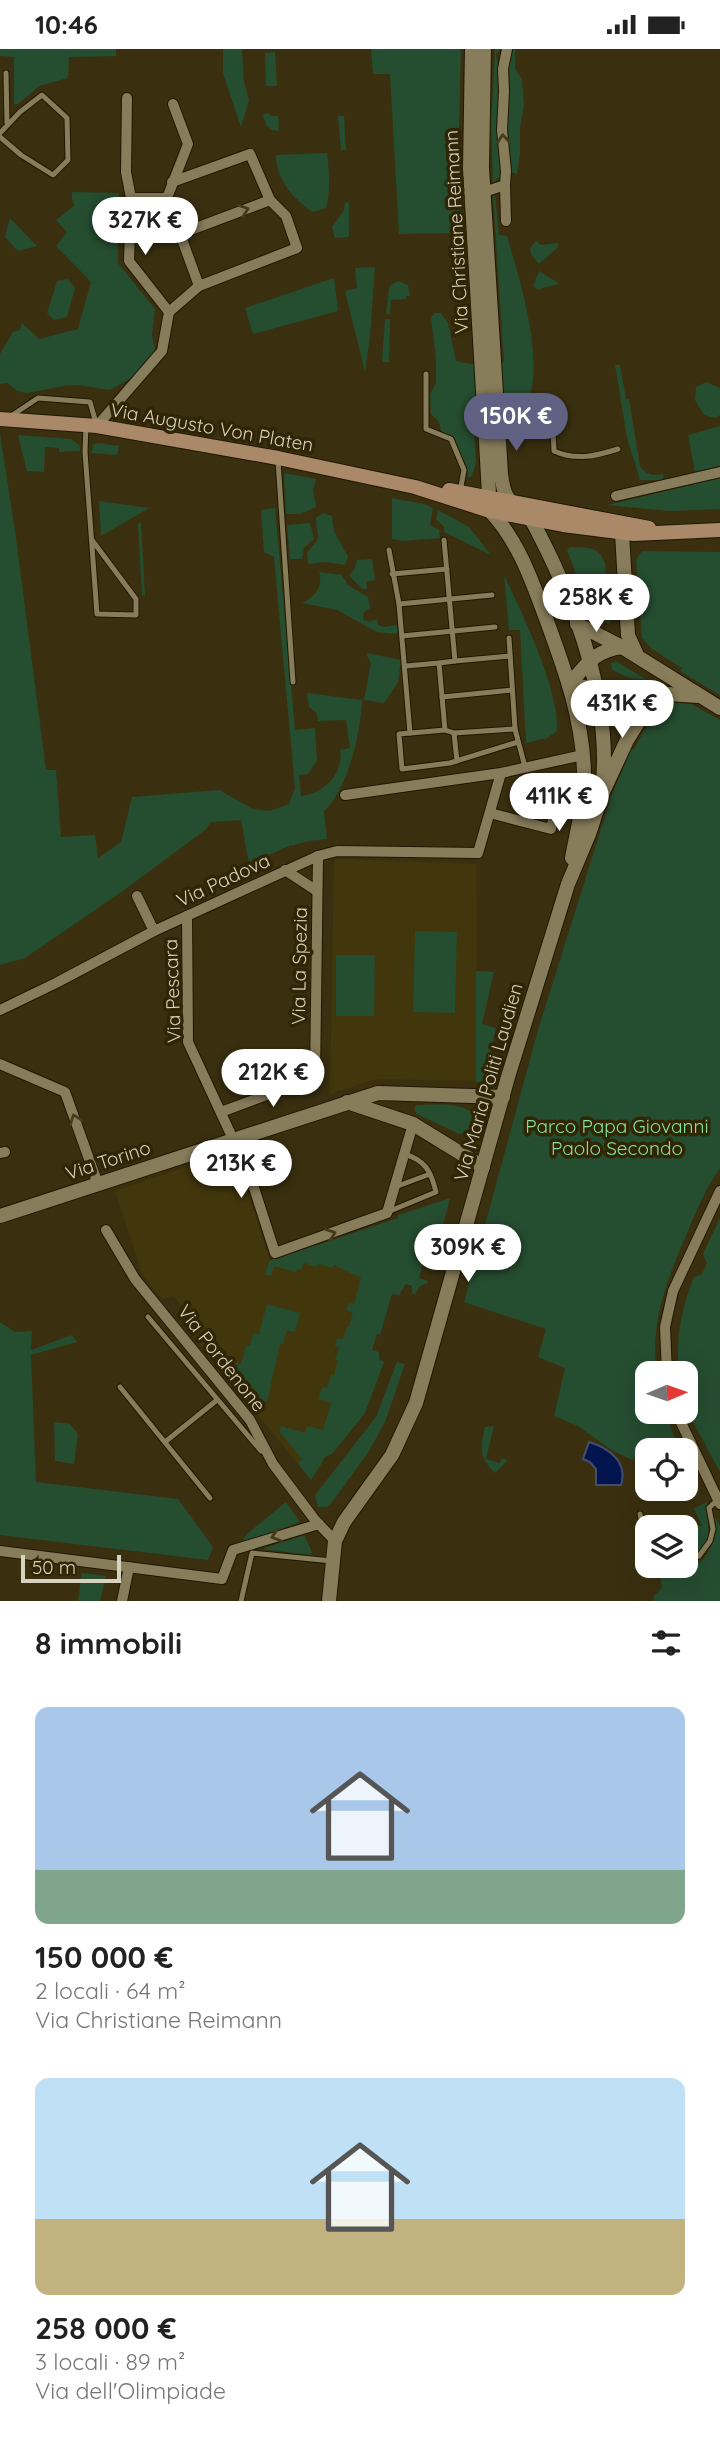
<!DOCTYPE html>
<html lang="it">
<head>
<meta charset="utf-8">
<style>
	:root { --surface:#fff; --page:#f2f2f2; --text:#222; --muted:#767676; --accent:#616183 }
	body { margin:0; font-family:Quicksand,sans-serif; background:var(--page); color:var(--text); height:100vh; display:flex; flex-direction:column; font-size:26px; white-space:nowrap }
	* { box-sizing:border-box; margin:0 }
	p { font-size:23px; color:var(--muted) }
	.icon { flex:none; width:38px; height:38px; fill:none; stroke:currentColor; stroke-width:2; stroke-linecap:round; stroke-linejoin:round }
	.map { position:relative; height:1552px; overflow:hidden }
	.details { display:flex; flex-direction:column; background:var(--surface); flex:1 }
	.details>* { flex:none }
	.needle { width:46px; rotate:88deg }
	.fabs { position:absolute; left:635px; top:1312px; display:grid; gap:14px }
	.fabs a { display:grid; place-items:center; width:63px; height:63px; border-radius:14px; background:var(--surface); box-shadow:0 7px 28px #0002; font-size:35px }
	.scale { position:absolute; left:21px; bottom:18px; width:100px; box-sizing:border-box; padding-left:7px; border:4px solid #d7d1bf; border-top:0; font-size:19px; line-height:24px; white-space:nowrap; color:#d7d1bf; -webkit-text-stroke:5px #302605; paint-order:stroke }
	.price { position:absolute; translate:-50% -60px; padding:0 16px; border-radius:24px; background:#fff; color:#222; font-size:23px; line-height:46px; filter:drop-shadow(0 2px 4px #0008) }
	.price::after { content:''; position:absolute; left:50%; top:42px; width:21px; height:16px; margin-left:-10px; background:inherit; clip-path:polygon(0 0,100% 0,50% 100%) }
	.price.on { background:var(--accent); color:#fff }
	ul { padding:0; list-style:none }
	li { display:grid; align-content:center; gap:14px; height:371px; padding:0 35px }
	li span { display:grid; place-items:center; height:217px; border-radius:14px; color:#555 }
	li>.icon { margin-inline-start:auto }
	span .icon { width:126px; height:126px; fill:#fffc; stroke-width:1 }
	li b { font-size:30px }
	h2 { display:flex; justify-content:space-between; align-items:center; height:84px; padding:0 35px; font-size:30px }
	.status { display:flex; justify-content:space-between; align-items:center; height:49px; padding:0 35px; background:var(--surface); direction:ltr }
	.status svg { height:19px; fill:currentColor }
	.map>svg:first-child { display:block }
	.built { fill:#42360c }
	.green { fill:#254d30 }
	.water { fill:#03154e; stroke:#434d70; stroke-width:2 }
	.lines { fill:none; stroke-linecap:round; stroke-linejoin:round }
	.service-casing { stroke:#211800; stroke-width:7 }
	.minor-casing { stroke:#211800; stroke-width:12 }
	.tertiary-casing { stroke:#211800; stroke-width:16 }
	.secondary-casing { stroke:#211800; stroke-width:16 }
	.service { stroke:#887d5b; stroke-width:5 }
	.minor { stroke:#887d5b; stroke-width:10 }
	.tertiary { stroke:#887d5b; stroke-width:14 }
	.secondary { stroke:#aa8969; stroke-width:14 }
	.oneway { stroke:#463c1a }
	.labels { text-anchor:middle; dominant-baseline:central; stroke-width:7; stroke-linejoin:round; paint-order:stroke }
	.street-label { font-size:19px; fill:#d7d1bf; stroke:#302605 }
	.park-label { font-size:19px; fill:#82e49d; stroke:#302605 }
</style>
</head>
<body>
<div class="status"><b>10:46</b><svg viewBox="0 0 49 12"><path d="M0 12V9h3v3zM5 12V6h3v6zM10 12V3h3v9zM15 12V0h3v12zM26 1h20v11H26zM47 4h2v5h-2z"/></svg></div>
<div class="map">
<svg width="720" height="1552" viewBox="0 0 720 1552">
	<rect width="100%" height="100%" fill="#3a3010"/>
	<g class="built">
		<polygon points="334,810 477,815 476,1032 376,1030 330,1045"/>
		<polygon points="234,1102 270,1212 398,1169 322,1416 311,1431 185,1276 192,1270 174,1247 162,1250 143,1227 115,1142"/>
	</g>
	<g class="green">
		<polygon points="0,0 116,0 116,7 69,8 68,29 39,37 18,55 14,55 14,8 0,7"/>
		<polygon points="223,0 242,0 244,33 249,51 241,78 223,24"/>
		<polygon points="371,0 461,0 458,116 463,184 399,185 390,25 373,25"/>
		<polygon points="495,0 500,0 496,5 500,36 497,71 502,120 500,128 493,133 491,75"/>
		<path d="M513,0H515V20L522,30L524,56L520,79V104L517,125L510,123C507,96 498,22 513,0Z"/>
		<polygon points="275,3 277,37 266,37 265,4"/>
		<path d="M268,64L271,67H278L279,82C267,81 265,76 263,65Z"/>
		<polygon points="338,67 344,67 346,101 341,101"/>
		<path d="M327,104C329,123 331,141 326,159L313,163C293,150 276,130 276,106Z"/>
		<polygon points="72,143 119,144 118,214 155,260 152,286 155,301 133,328 110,341 79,336 64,337 27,344 17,342 8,334 0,335 0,305 13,283 20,281 22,274 39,290 78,280 91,233 56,197 67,183 56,171 75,156 72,151"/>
		<path d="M495,146L499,186L507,187C522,240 549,319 522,371L517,372V376H508L507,364L473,366L476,415L471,428H468V421L454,388L442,384L439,373L431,365L430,345L436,334V309L431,269L434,264H441L448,274L456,312L471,315L504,313L493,147Z"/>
		<polygon points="349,153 349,188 335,189 332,178 344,161 345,154"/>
		<polygon points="10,169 37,197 18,202 5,188"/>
		<polygon points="536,192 541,196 558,194 558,198 539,215 531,205 530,199"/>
		<polygon points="375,218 370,287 365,323 345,242 357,239 355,219"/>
		<polygon points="539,222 560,235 545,238 538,241 533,237"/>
		<polygon points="334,229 338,262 253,285 245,259"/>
		<polygon points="68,230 75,239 67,268 54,271 47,264 57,232"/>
		<polygon points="398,232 408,236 410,247 406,247 406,250 391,251 390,265 386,265 389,239 391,236"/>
		<polygon points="385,270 390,270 389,313 382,313"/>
		<path d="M615,316H620L626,350H629L640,417C647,426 652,427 664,425L662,431H640L627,389Z"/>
		<polygon points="706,333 720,339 720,366 715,369 704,366 695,351 696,338"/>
		<polygon points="720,377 720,417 695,423 688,386"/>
		<path d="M0,384L16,489L46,721H56L61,788L95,786L98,809L121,793L132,748L219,741L253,760L270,762L289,755L295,739L274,508L264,503L261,461L275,459L295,681L315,679L317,711L308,725L299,726L301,747C324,744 344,725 340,701L350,699L346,671L318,672L317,664L309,658L307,644L362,651C361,683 348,740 324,762L327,790L308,792L292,797L291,796L249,815L241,771L211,773L205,781L120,844L25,909L0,916Z"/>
		<polygon points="18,386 71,390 80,397 80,402 59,403 59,399 45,398 44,423 27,422"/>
		<polygon points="99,394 119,397 117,406 91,404 94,395"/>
		<polygon points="284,424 316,430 313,441 316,458 301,465 286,465"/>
		<polygon points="720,429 720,460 670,462 608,456"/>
		<polygon points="392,449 424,455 433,459 430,476 439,481 440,489 403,492 392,490"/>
		<polygon points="99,452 149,459 101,487"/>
		<polygon points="438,461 469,478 491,506 444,483 444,478 436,470"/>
		<path d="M323,464L332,467L334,482L348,508L345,516L325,513L308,515L307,504C325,482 316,493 316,469Z"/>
		<polygon points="141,474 145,547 142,546 138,475"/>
		<polygon points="310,474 314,490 304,499 302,510 290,510 287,476"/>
		<path d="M570,498C586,499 598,496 605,514L610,575C584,560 578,528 567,501Z"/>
		<polygon points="642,502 720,503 720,646 680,622 682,619 652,600 642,589 636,511"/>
		<polygon points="372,510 375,531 366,533 367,540 362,540 349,526 354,521 357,511"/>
		<path d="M319,523L342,526L348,536L368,548L370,559L364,563L363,570L369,573L377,570L378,576L384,578L397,576V585L377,583L337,561L302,554C314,549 324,537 319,523Z"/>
		<path d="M504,526C522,564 560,642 557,682L547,689L526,694L520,581H509Z"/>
		<polygon points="366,604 401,611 398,633 384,654 364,651 371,614"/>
		<polygon points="617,613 647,631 630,629 612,621 611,614"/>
		<path d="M676,653L691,655L720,671V1119C706,1139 697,1160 688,1182C668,1228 649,1274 657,1325H648V1363H665L680,1402H648L647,1404H640L632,1411L610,1400L578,1377L554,1367L565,1319L538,1308L546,1280L464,1253L538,981L611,748L631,701L635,699C643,683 650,669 666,660L664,657Z"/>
		<polygon points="415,882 457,883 455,964 413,963"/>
		<polygon points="336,906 375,906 374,967 336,967"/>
		<polygon points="476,922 494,923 482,975 496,979 486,1022 488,1026 480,1034 476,1032"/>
		<path d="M417,1056C434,1056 470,1051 476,1071L469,1082L459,1085L417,1065L414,1059Z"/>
		<polygon points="450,1149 434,1211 424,1209 419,1229 428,1232 428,1234 420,1237 415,1245 412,1245 412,1237 406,1235 399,1246 392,1245 380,1286 377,1285 372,1301 379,1303 379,1310 384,1313 365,1364 332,1405 325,1408 311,1431 298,1415 302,1410 279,1382 281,1377 305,1384 307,1377 323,1381 331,1354 318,1350 322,1338 327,1339 331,1326 334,1326 338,1312 335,1311 339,1298 335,1297 337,1289 343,1290 347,1278 349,1278 353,1264 346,1261 349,1254 354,1255 361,1229 334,1216 332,1219 319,1215 317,1218 304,1214 301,1221 297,1220 296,1223 274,1217 271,1227 265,1226 269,1212 398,1169 398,1166"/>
		<path d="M720,1169V1423L692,1371L686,1353V1325H680C674,1292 682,1258 694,1228L702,1225L707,1214L703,1205Z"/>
		<polygon points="267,1255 300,1264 295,1283 287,1281 283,1295 280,1295 267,1353 252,1348 221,1310 241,1315 246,1297 250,1297 253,1284 259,1285"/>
		<polygon points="0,1273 15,1283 32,1282 31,1301 72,1286 77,1293 31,1306 36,1433 178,1450 213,1498 208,1511 0,1486"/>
		<polygon points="397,1313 405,1315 385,1373 369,1402 331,1455 327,1458 318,1458 315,1447 319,1441 376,1368"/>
		<polygon points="54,1373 70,1375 78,1385 74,1415 55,1412"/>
		<path d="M494,1377L486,1410L500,1414L502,1409L508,1411L495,1424C479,1409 480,1398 485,1378Z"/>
		<polygon points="286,1453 300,1473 240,1495 247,1485"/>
		<path d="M707,1453C706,1470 718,1510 686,1506V1479H653L648,1473L702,1477L694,1459Z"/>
		<path d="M712,1463L720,1477V1552H654V1547L662,1539L660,1525L655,1517H686V1514L701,1513C714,1498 718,1482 712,1463Z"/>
		<polygon points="304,1486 312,1503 311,1506 262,1500"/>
		<polygon points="82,1524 106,1527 100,1552 78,1552"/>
	</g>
	<path class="water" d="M589,1393C609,1399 628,1413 621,1436H596V1420L590,1413L583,1410Z"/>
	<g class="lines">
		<g class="service-casing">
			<g id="service">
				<polyline points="6,24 7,74"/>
				<polyline points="0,84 20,63 42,46 67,69 68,111 53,126 21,106 0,88"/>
				<polyline points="426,325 426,380 451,390 464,421 460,443"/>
				<polyline points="11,367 38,349 90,353 96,374"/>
				<polyline points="86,376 85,403 97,565 136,566 136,550 92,491"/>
				<path d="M501,383H553L554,402C576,412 596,407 618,400"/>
				<polyline points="278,412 293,633"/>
				<polyline points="444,491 455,612 439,614 445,681 454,684 515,680 525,718"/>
				<polyline points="389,501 399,555 410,684"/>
				<polyline points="392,525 447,520"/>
				<polyline points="399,555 492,546"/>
				<polyline points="402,587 495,578"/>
				<polyline points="509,589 515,680"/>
				<polyline points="455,612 510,607"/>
				<polyline points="406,617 439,614"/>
				<polyline points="442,648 512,641"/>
				<polyline points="445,681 399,685 402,720 450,714 518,693"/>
				<polyline points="454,684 457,712"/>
				<polyline points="395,1138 430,1125"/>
				<path d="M390,1162L436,1143C431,1122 425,1111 404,1105"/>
				<polyline points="148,1268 261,1402"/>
				<polyline points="120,1338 210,1449"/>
				<polyline points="165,1393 217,1351"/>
				<polyline points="640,1465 643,1479 648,1484"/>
				<polyline points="686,1509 699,1507 710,1492 713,1480 709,1459 717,1451"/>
				<polyline points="241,1552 252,1504 332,1512"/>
			</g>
		</g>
		<g class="minor-casing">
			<g id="minor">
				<polyline points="127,49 126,123 131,149 167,149"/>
				<polyline points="172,133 250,105 270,151"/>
				<polyline points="505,136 506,172"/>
				<polyline points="484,143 505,136 506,122 502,81 504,42 503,20 507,0"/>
				<polyline points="131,149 129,212 169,263"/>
				<polyline points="180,185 270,151 286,167 297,199 199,237"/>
				<polyline points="97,377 162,302 169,263 199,237 167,149 188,95 173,55"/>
				<polyline points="616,447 720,423"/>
				<polyline points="345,746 501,724 583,706"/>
				<polyline points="490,764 551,780 559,744"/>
				<polyline points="285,821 317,842"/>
				<polyline points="137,847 154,882"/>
				<polyline points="187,867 188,993 233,1090"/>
				<polyline points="0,961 56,934 154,882 318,807 337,802 478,804 501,724"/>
				<polyline points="0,1015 65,1043 98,1135"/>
				<polyline points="221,1063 315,1028 318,807"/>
				<polyline points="238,1089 275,1204 387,1164 413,1075"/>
				<polyline points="0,1104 5,1103"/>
				<polyline points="106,1181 135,1230 250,1371 273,1415 315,1471 335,1492"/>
				<polyline points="667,1325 665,1278 673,1242 720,1142"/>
				<polyline points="676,1363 720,1455"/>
				<polyline points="0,1502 222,1530 233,1501 319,1475"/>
				<polyline points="122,1552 129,1518"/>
			</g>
		</g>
		<g class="tertiary-casing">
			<g id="tertiary">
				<path d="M472,0L470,120L490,462C520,494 533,535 548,575C566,624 583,672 584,725C585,753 577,781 572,809"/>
				<path d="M484,0L482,119L501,425C502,432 503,440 506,446C511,456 521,461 529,468C533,473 537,481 540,487C577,559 610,651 603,733"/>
				<polyline points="622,484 628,586 637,606"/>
				<polyline points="577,575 622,598 720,659"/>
				<polyline points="569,636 607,641 698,647"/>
				<path d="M569,636C587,615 594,602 622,598"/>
				<polyline points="347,1053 413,1075 483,1118"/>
				<polyline points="0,1167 378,1044 503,1048"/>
				<polyline points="329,1552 335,1492 344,1473 392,1406 416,1354 508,1028 568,835 589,785 602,745 627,691 645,662 662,646"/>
			</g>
		</g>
		<g class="secondary-casing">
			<g id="secondary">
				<polyline points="0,370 97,377 278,409 415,438 490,462 563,476 634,485 720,481"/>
				<polyline points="449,441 649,479"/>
			</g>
		</g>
		<use href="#service" class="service"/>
		<use href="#minor" class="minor"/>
		<use href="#tertiary" class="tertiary"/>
		<use href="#secondary" class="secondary"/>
	</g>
	<defs><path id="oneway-chevron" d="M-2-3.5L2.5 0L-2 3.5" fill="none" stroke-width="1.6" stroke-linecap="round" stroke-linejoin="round" transform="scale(1.75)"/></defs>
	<g class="oneway">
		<use href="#oneway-chevron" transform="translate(503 90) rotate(-95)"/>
		<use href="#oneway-chevron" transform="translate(244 161) rotate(-20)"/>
		<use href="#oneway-chevron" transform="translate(75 1070) rotate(-110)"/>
		<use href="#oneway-chevron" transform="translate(331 1185) rotate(-19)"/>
		<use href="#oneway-chevron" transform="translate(276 1487) rotate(162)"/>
	</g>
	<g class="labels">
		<g class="street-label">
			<text transform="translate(456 183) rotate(-93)">Via Christiane Reimann</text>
			<text transform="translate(212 378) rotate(10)">Via Augusto Von Platen</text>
			<text transform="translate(223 831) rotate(-25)">Via Padova</text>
			<text transform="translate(299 917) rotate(-89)">Via La Spezia</text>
			<text transform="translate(172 942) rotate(-92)">Via Pescara</text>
			<text transform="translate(488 1033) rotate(-74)">Via Maria Politi Laudien</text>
			<text transform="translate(108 1111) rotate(-18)">Via Torino</text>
			<text transform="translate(222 1309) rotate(52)">Via Pordenone</text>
		</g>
		<g class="park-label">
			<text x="617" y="1077">Parco Papa Giovanni<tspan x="617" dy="22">Paolo Secondo</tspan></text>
		</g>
	</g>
</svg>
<div class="fabs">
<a><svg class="needle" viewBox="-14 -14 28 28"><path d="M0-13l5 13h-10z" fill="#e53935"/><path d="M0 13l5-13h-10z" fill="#767676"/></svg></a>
<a><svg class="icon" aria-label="locate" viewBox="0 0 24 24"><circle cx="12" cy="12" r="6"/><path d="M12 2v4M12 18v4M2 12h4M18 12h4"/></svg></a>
<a><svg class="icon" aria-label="layers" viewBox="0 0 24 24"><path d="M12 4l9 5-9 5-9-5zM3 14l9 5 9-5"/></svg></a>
</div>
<div class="scale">50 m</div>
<b class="price" style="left:145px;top:208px">327K €</b>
<b class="price on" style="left:516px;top:404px">150K €</b>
<b class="price" style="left:596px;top:585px">258K €</b>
<b class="price" style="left:622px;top:691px">431K €</b>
<b class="price" style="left:559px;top:784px">411K €</b>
<b class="price" style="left:273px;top:1060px">212K €</b>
<b class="price" style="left:241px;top:1151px">213K €</b>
<b class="price" style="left:468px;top:1235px">309K €</b>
</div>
<section class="details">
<h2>8 immobili<svg class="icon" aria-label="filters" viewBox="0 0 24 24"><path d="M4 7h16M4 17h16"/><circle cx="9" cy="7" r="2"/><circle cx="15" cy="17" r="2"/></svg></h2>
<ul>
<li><span style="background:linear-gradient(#a9c7e8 75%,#7fa58c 0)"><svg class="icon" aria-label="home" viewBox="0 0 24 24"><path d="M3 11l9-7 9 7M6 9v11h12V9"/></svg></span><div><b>150 000 €</b><p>2 locali · 64 m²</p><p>Via Christiane Reimann</p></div></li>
<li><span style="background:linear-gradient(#bfe0f5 65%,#c2b280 0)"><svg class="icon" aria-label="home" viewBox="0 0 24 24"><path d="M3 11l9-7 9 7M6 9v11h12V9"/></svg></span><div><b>258 000 €</b><p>3 locali · 89 m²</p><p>Via dell'Olimpiade</p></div></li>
</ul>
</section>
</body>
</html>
